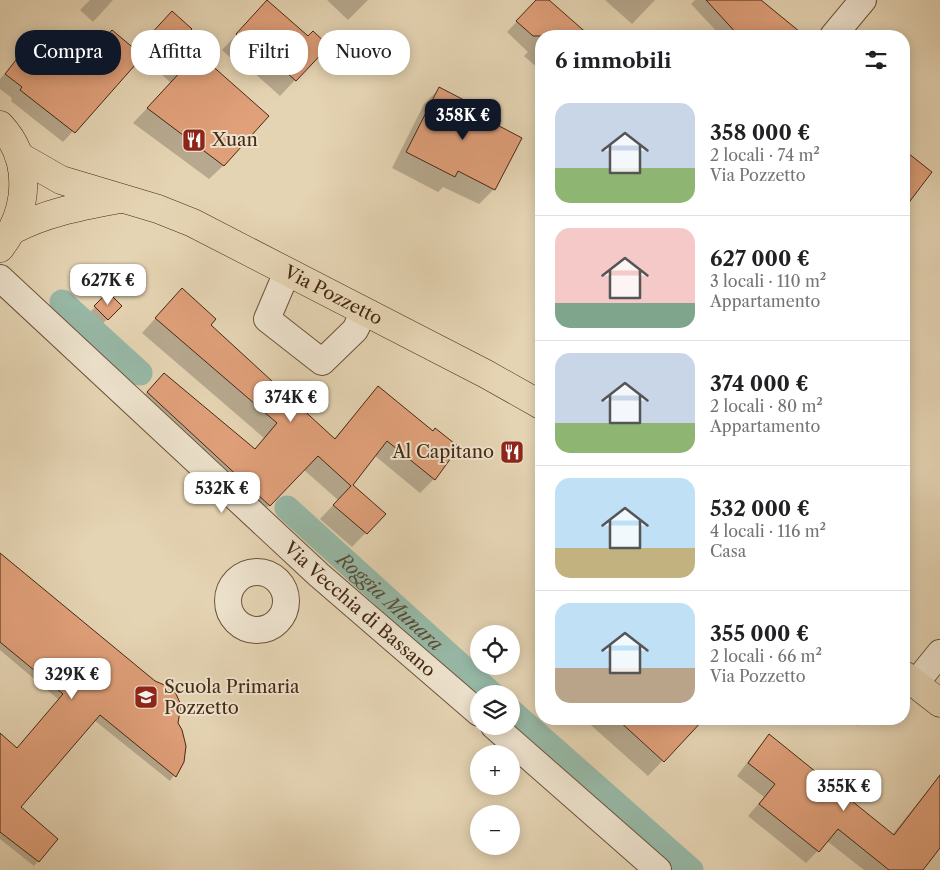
<!DOCTYPE html>
<html lang="it">
<head>
<meta charset="utf-8">
<style>
	:root { --surface:#fff; --page:#f2f2f2; --text:#202124; --muted:#757577; --line:#e0e0e0; --accent:#111827 }
	body { margin:0; font-family:"Libre Caslon Text",serif; background:var(--page); color:var(--text); height:100vh; display:flex; flex-direction:column; font-size:19px; white-space:nowrap }
	* { box-sizing:border-box; margin:0 }
	p { font-size:16px; color:var(--muted) }
	.icon { flex:none; width:28px; height:28px; fill:none; stroke:currentColor; stroke-width:2; stroke-linecap:round; stroke-linejoin:round }
	.map { position:relative; flex:1; overflow:hidden }
	.details { position:absolute; left:535px; top:30px; width:375px; height:695px; display:flex; flex-direction:column; background:var(--surface); border-radius:20px; box-shadow:0 2px 12px #0003 }
	.details>* { flex:none }
	.top-card { position:absolute; left:15px; top:30px; width:445px; height:45px; display:flex; gap:10px }
	.controls { position:absolute; left:470px; top:625px; display:grid; gap:10px }
	.controls a { display:grid; place-items:center; width:50px; height:50px; border-radius:50%; background:var(--surface); box-shadow:0 2px 12px #0003; font-size:25px }
	.price { position:absolute; translate:-50% -42px; padding:0 11px; border-radius:10px; background:#fff; color:#222; font-size:16px; line-height:32px; filter:drop-shadow(0 1px 2px #0008) }
	.price::after { content:''; position:absolute; left:50%; top:30px; width:15px; height:11px; margin-left:-8px; background:inherit; clip-path:polygon(0 0,100% 0,50% 100%) }
	.price.selected { background:var(--accent); color:#fff }
	ul { padding:0; list-style:none }
	li { display:flex; align-items:center; gap:15px; height:125px; padding:0 20px }
	li+li { border-top:1px solid var(--line) }
	li span { display:grid; place-items:center; flex:none; width:140px; height:100px; border-radius:15px; color:#555 }
	li>.icon { margin-inline-start:auto }
	span .icon { width:60px; height:60px; fill:#fffc; stroke-width:1 }
	li b { font-size:21px }
	h2 { display:flex; justify-content:space-between; align-items:center; height:60px; padding:0 20px; font-size:21px }
	.chip { padding:0 18px; border-radius:20px; background:var(--surface); box-shadow:0 2px 12px #0003; font-size:18px; line-height:45px }
	.chip.selected { background:var(--accent); color:#fff }
	.map>svg:first-child { display:block }
	.shadow { fill:#0003 }
	.lines { fill:none; stroke-linecap:round; stroke-linejoin:round }
	.canal { stroke:#97b9a7; stroke-width:25 }
	.building { fill:#e0a07a; stroke:#462813 }
	.minor-casing { stroke:#6e533b; stroke-width:28 }
	.major-casing { stroke:#462813; stroke-width:29 }
	.minor { stroke:#eee3ce; stroke-width:26 }
	.major { stroke:#e5d4b3; stroke-width:28 }
	.labels { text-anchor:middle; dominant-baseline:central; stroke-width:4; stroke-linejoin:round; paint-order:stroke }
	.poi-label { font-size:18px; fill:#462813; stroke:#eee3ce; text-anchor:start }
	.street-label { font-size:18px; fill:#462813; stroke:#eee3ce }
	.water-label { font-size:19px; font-style:italic; fill:#5a4c38; stroke:#eee3ce }
</style>
</head>
<body>
<div class="map">
<svg width="940" height="870" viewBox="0 0 940 870">
	<rect width="100%" height="100%" fill="#e5d4b3"/>
	<filter id="stains"><feTurbulence type="fractalNoise" baseFrequency=".004" numOctaves="4"/><feColorMatrix values="0 0 0 0 .2 0 0 0 0 .09 0 0 0 0 .02 0 0 0 .5 -.17"/></filter>
	<radialGradient id="worn" r=".72"><stop offset=".6" stop-color="#630" stop-opacity="0"/><stop offset="1" stop-color="#630" stop-opacity=".3"/></radialGradient>
	<g class="shadow">
		<polygon points="90,0 113,0 93,22 80,10"/>
		<polygon points="327,0 368,0 348,20"/>
		<polygon points="537,0 547,0 586,34 584,36 541,36 541,71 524,56 528,52 507,32"/>
		<polygon points="605,0 655,0 632,24"/>
		<polygon points="695,0 759,0 803,36 721,36 691,4"/>
		<polygon points="268,1 308,38 295,80 280,96 251,70 247,73 222,50"/>
		<polygon points="172,13 224,165 209,179 133,123 171,83 141,56 63,142 11,101 12,98 0,89 0,79 31,44 65,70 79,56 84,61 135,51"/>
		<polygon points="439,89 482,118 494,189 479,204 443,187 438,192 392,168 424,104"/>
		<polygon points="904,152 931,173 904,206"/>
		<polygon points="108,294 121,306 102,324 90,312"/>
		<polygon points="169,303 209,325 334,439 378,387 434,479 420,493 374,455 351,485 384,514 352,547 320,519 338,500 303,469 256,519 134,406 151,388 254,450 264,438 142,333"/>
		<polygon points="904,537 908,540 904,545"/>
		<polygon points="0,555 177,723 183,761 170,781 94,720 19,807 38,861 34,866 0,839 0,735 17,749 59,700 0,650"/>
		<polygon points="584,719 696,719 699,722 648,776"/>
		<polygon points="849,719 865,719 858,726"/>
		<polygon points="769,736 892,835 940,775 940,846 922,870 864,870 827,841 806,863 748,816 764,797 737,776 758,748"/>
	</g>
	<g class="lines">
		<g class="canal">
			<polyline points="62,302 140,373"/>
			<path id="s1" d="M287,508L492,694"/>
			<polyline points="511,711 691,870"/>
		</g>
	</g>
	<g class="building">
		<polygon points="267,0 308,36 313,31 329,46 296,81 267,55 264,59 236,34"/>
		<polygon points="536,0 549,0 590,36 533,36 516,21"/>
		<polygon points="706,0 761,0 805,36 739,36"/>
		<polygon points="172,11 192,29 183,40 269,116 224,166 147,108 184,68 149,36"/>
		<polygon points="112,30 143,56 75,133 20,90 22,87 5,74 30,42 66,70 79,55 84,60"/>
		<polygon points="439,87 487,112 484,118 522,138 495,190 458,171 455,177 406,152"/>
		<polygon points="904,150 932,172 904,209"/>
		<polygon points="182,288 216,319 211,325 335,439 378,386 433,431 435,428 459,447 435,480 387,441 353,485 386,514 367,534 333,505 351,486 318,456 270,506 147,392 164,373 255,449 277,423 155,318"/>
		<polygon points="108,292 122,306 108,320 94,306"/>
		<polygon points="0,553 155,681 169,687 176,694 181,705 178,723 182,730 186,746 184,762 176,777 100,715 21,807 58,839 39,862 0,832 0,733 17,748 63,694 0,642"/>
		<polygon points="617,719 704,719 664,762"/>
		<polygon points="769,734 894,835 940,775 940,848 923,870 889,870 838,829 819,852 759,804 775,784 748,763"/>
	</g>
	<g class="lines">
		<g class="minor-casing">
			<g id="minor">
				<polyline points="833,36 863,0"/>
				<polyline points="287,272 267,319 322,362 355,330 364,312"/>
				<path id="s2" d="M0,278L319,575L479,713"/>
				<circle cx="257" cy="601" r="29"/>
				<polyline points="915,684 940,653"/>
				<polyline points="494,726 658,870"/>
			</g>
		</g>
		<g class="major-casing">
			<g id="major">
				<path d="M0,125C33,160 29,211 0,248"/>
				<path id="s3" d="M19,156L61,180L158,209L193,223L486,374L541,405"/>
				<path d="M13,230C47,212 83,206 120,199"/>
				<polyline points="904,675 940,703"/>
			</g>
		</g>
		<use href="#minor" class="minor"/>
		<use href="#major" class="major"/>
	</g>
	<defs>
		<g id="restaurant-square" transform="scale(1.25)"><rect x="-9" y="-9" width="18" height="18" rx="4" fill="#8f2418" stroke="#eee3ce"/><path d="M-5-6h1v4h1v-4h1v4h1v-4h1v5L-1.5 .5V6h-2V.5L-5-1ZM5-6V6H3V1.5H1.5Q1.5-4 5-6Z" fill="#fff"/></g>
		<g id="school-square" transform="scale(1.25)"><rect x="-9" y="-9" width="18" height="18" rx="4" fill="#8f2418" stroke="#eee3ce"/><path d="M0-5L7-2L0 1L-7-2ZM-4 1L0 2.5L4 1V4Q0 6-4 4Z" fill="#fff"/></g>
	</defs>
	<g fill-rule="evenodd">
		<use href="#restaurant-square" x="194" y="140"/>
		<use href="#restaurant-square" x="512" y="452"/>
		<use href="#school-square" x="146" y="697"/>
	</g>
	<g class="labels">
		<g class="poi-label">
			<text x="212" y="140">Xuan</text>
			<text x="494" y="452" text-anchor="end">Al Capitano</text>
			<text x="164" y="687">Scuola Primaria<tspan x="164" dy="21">Pozzetto</tspan></text>
		</g>
		<g class="street-label">
			<text stroke="none"><textPath href="#s3" startOffset="345">Via Pozzetto</textPath></text>
			<text stroke="none"><textPath href="#s2" startOffset="489">Via Vecchia di Bassano</textPath></text>
		</g>
		<g class="water-label">
			<text stroke="none"><textPath href="#s1" startOffset="139">Roggia Munara</textPath></text>
		</g>
	</g>
	<rect width="100%" height="100%" filter="url(#stains)"/>
	<rect width="100%" height="100%" fill="url(#worn)"/>
</svg>
<div class="controls">
<a><svg class="icon" aria-label="locate" viewBox="0 0 24 24"><circle cx="12" cy="12" r="6"/><path d="M12 2v4M12 18v4M2 12h4M18 12h4"/></svg></a>
<a><svg class="icon" aria-label="layers" viewBox="0 0 24 24"><path d="M12 4l9 5-9 5-9-5zM3 14l9 5 9-5"/></svg></a>
<a>+</a>
<a>−</a>
</div>
<b class="price selected" style="left:463px;top:141px">358K €</b>
<b class="price" style="left:108px;top:306px">627K €</b>
<b class="price" style="left:291px;top:423px">374K €</b>
<b class="price" style="left:222px;top:514px">532K €</b>
<b class="price" style="left:72px;top:700px">329K €</b>
<b class="price" style="left:844px;top:812px">355K €</b>
<div class="top-card">
<a class="chip selected">Compra</a>
<a class="chip">Affitta</a>
<a class="chip">Filtri</a>
<a class="chip">Nuovo</a>
</div>
<section class="details">
<h2>6 immobili<svg class="icon" aria-label="filters" viewBox="0 0 24 24"><path d="M4 7h16M4 17h16"/><circle cx="9" cy="7" r="2"/><circle cx="15" cy="17" r="2"/></svg></h2>
<ul>
<li><span style="background:linear-gradient(#c9d6e8 65%,#8fb573 0)"><svg class="icon" aria-label="home" viewBox="0 0 24 24"><path d="M3 11l9-7 9 7M6 9v11h12V9"/></svg></span><div><b>358 000 €</b><p>2 locali · 74 m²</p><p>Via Pozzetto</p></div></li>
<li><span style="background:linear-gradient(#f6c9c9 75%,#7fa58c 0)"><svg class="icon" aria-label="home" viewBox="0 0 24 24"><path d="M3 11l9-7 9 7M6 9v11h12V9"/></svg></span><div><b>627 000 €</b><p>3 locali · 110 m²</p><p>Appartamento</p></div></li>
<li><span style="background:linear-gradient(#c9d6e8 70%,#8fb573 0)"><svg class="icon" aria-label="home" viewBox="0 0 24 24"><path d="M3 11l9-7 9 7M6 9v11h12V9"/></svg></span><div><b>374 000 €</b><p>2 locali · 80 m²</p><p>Appartamento</p></div></li>
<li><span style="background:linear-gradient(#bfe0f5 70%,#c2b280 0)"><svg class="icon" aria-label="home" viewBox="0 0 24 24"><path d="M3 11l9-7 9 7M6 9v11h12V9"/></svg></span><div><b>532 000 €</b><p>4 locali · 116 m²</p><p>Casa</p></div></li>
<li><span style="background:linear-gradient(#bfe0f5 65%,#b9a48a 0)"><svg class="icon" aria-label="home" viewBox="0 0 24 24"><path d="M3 11l9-7 9 7M6 9v11h12V9"/></svg></span><div><b>355 000 €</b><p>2 locali · 66 m²</p><p>Via Pozzetto</p></div></li>
</ul>
</section>
</div>
</body>
</html>
